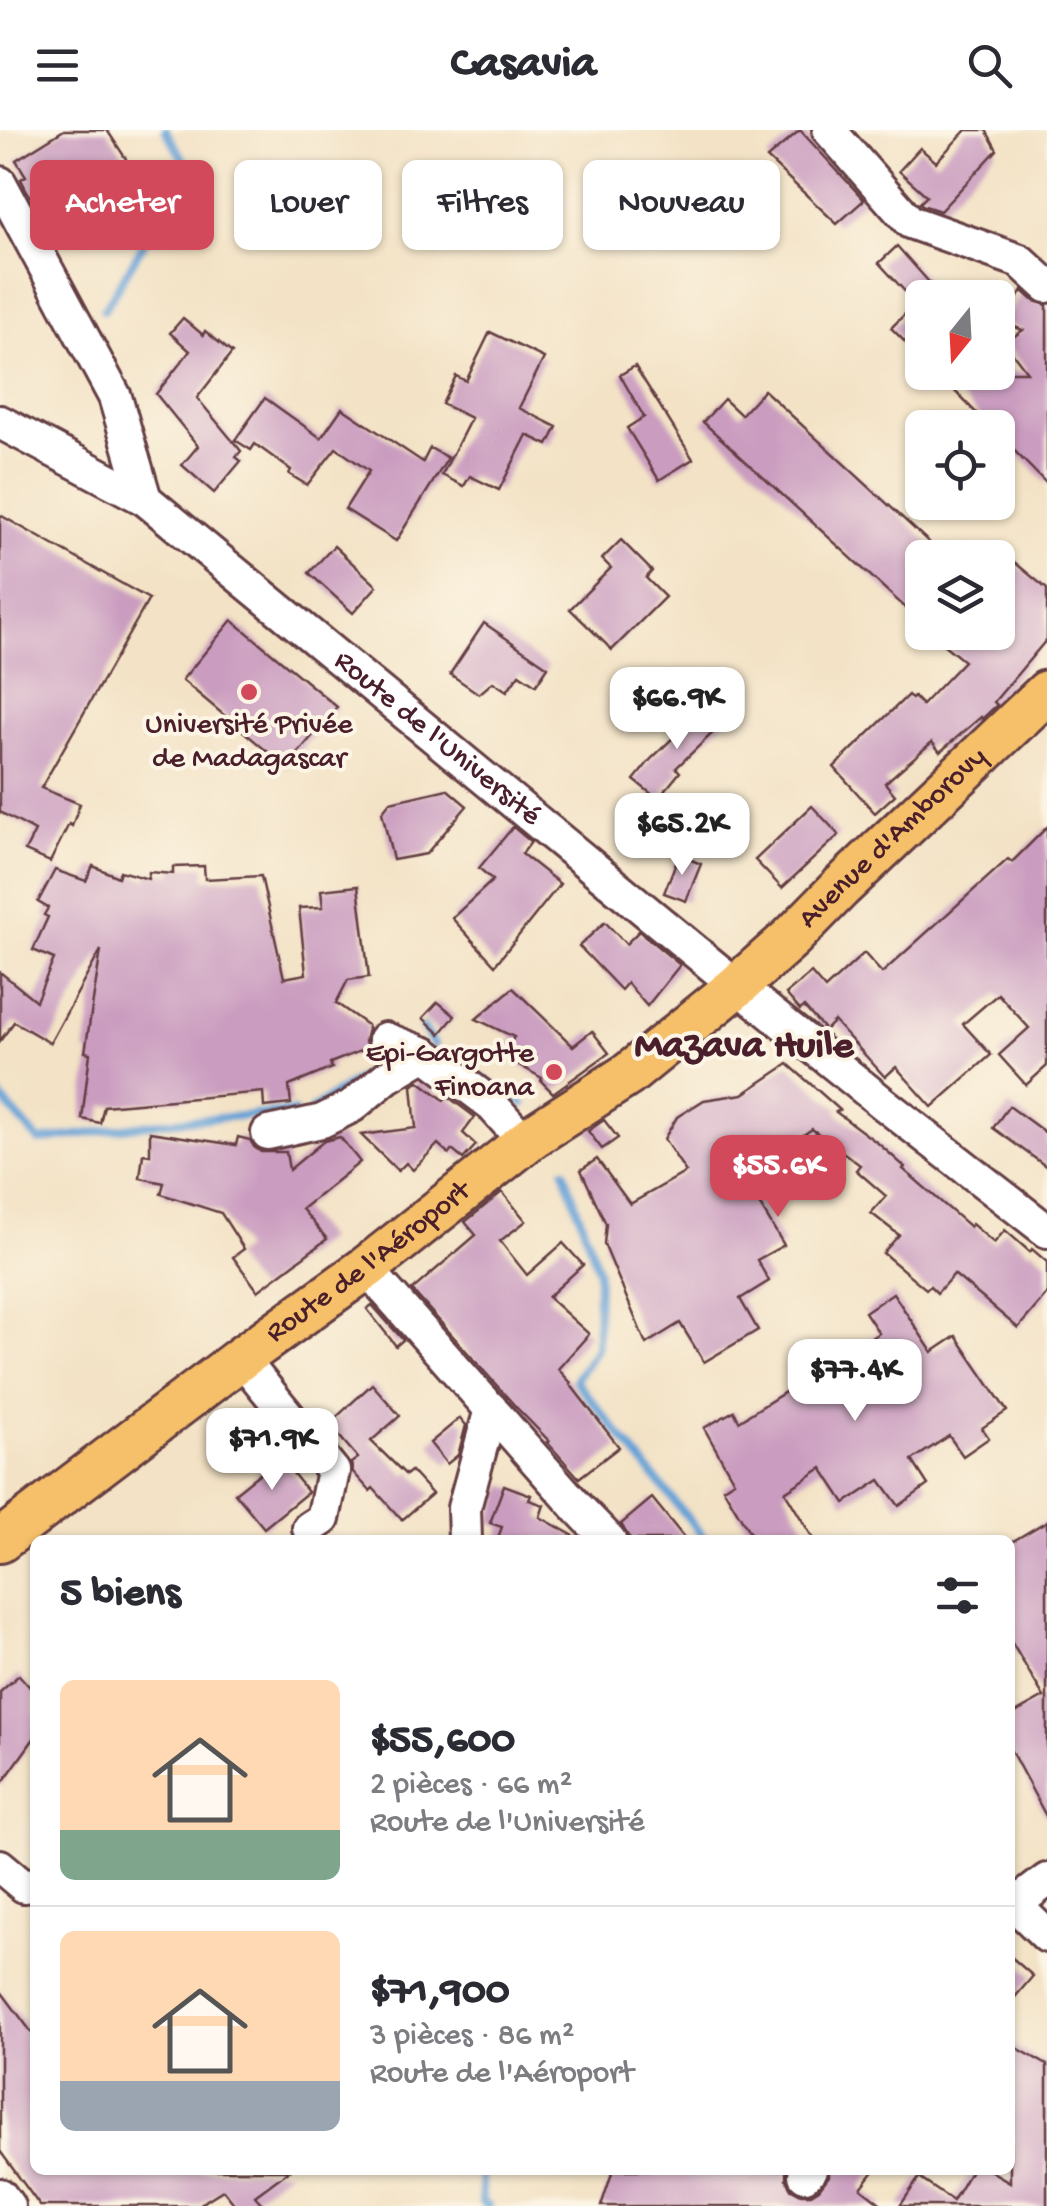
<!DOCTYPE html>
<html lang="fr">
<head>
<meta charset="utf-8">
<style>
	:root { --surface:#fff; --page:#f2f2f3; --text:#2b2b33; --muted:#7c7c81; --line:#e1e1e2; --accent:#d1495b }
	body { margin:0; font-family:"Gochi Hand",sans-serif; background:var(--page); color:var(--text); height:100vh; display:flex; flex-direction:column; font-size:38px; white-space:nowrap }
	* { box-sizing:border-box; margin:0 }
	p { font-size:32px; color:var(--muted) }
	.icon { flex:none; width:55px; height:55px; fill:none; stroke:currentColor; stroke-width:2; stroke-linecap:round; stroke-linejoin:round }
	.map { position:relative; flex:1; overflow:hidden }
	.side { position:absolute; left:30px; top:1405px; width:985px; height:640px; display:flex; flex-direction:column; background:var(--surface); border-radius:15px; box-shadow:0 2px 8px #0004 }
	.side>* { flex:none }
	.guide { position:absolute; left:30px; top:30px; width:988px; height:90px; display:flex; gap:20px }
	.needle { width:65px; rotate:198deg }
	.buttons { position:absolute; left:905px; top:150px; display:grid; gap:20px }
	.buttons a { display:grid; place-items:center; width:110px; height:110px; border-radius:15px; background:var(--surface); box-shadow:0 2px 8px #0004; font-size:50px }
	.price { position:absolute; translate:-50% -85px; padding:0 22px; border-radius:20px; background:#fff; color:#222; font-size:32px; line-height:65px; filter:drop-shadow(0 2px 5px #0008) }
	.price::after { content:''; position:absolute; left:50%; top:60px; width:30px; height:22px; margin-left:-15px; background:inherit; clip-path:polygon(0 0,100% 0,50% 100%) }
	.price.current { background:var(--accent); color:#fff }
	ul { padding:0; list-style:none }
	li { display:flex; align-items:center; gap:30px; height:250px; padding:0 30px }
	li+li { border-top:2px solid var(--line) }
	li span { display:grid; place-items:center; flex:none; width:280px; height:200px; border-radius:15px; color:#555 }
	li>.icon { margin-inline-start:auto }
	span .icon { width:120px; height:120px; fill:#fffc; stroke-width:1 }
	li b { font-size:42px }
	h2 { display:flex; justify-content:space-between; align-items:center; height:120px; padding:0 30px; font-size:42px }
	.tag { padding:0 35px; border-radius:15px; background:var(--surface); box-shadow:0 2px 8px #0004; font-size:35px; line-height:90px }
	.tag.current { background:var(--accent); color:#fff }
	header { display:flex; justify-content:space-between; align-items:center; height:130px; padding:0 30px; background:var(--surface); font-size:45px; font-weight:700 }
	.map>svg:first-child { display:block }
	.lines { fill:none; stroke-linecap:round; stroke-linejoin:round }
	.stream { stroke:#65a1d6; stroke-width:8 }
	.building { fill:#ca9dc0 }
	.minor-casing { stroke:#633c42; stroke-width:38 }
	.major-casing { stroke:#633c42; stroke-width:48 }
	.minor { stroke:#fff; stroke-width:32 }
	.major { stroke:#f6c06b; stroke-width:42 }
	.poi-dot { fill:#d1495b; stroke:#fcf5e5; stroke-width:4 }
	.labels { text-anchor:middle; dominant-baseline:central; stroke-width:8; stroke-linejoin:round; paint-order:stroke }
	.poi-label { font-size:30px; fill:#4a1f2b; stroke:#fcf5e5 }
	.street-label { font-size:30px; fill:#4a1f2b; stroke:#fcf5e5 }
	.district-label { font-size:40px; font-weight:bold; fill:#4a1f2b; stroke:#fcf5e5 }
</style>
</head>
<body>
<header><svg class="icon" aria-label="menu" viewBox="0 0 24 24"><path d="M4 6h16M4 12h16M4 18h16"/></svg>Casavia<svg class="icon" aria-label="search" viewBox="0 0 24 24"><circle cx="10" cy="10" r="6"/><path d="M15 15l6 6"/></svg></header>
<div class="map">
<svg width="1047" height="2076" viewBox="0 0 1047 2076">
	<rect width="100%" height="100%" fill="#fcf5e5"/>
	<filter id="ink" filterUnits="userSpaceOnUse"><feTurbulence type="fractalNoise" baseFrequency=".01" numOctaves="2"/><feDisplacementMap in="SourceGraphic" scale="20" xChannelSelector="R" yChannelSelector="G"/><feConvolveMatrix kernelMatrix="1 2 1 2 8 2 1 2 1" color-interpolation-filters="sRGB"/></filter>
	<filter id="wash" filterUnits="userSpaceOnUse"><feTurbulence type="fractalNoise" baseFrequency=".0048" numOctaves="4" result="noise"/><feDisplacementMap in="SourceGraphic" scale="40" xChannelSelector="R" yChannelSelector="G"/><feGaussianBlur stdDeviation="2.25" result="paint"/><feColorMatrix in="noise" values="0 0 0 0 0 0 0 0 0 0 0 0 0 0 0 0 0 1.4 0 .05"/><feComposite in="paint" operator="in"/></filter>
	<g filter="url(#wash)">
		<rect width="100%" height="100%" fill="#f3e2c5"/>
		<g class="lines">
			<g class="stream">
				<polyline points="104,180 189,38 165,0"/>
				<polyline points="423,898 434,915"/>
				<polyline points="481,948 524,974"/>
				<polyline points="0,967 39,1011 163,992 294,982"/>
				<polyline points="312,979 372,940"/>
				<polyline points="564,1040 598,1140 597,1218 575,1250 706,1410"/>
				<polyline points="481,2040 482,2073 489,2076"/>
			</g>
		</g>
		<g id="blocks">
			<g class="building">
				<polygon points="64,0 107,0 130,35 101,53 107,63 100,67 110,82 88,96 85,92 65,105 53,87 47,91 27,61 21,49 26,46 16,30"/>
				<polygon points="800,0 864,70 837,94 767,28"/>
				<polygon points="966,0 986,0 997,20 940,81 922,75 920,73 927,66 899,41 920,18 936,32"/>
				<polygon points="897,116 943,168 922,168 922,229 891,198 921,168 911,168 879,133"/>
				<polygon points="1022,160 1034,171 1047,175 1047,354 998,304 998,298 991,298 936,242 1027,242 1005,213 1023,200 1004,193"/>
				<polygon points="183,188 203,205 205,201 232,223 197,268 241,321 236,327 241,331 214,363 182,335 198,316 156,264 190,221 170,203"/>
				<polygon points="490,202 544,228 519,278 557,297 548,315 527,305 499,360 470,346 464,356 442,345 471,288 442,274 456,246 466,251"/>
				<polygon points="635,236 693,329 659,350 627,298 644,287 620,245"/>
				<polygon points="764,260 946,428 922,428 922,493 703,292 724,269 741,285"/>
				<polygon points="265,268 321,308 342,278 423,332 430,318 448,328 396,411 345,379 369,341 336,318 307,355 289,344 291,340 255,314 251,320 235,310"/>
				<polygon points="0,385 149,469 41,658 80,674 72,696 69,694 50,732 25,721 35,701 0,682"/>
				<polygon points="621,410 652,441 646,448 665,467 612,520 570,479 611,438 602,429"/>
				<polygon points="334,416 377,456 353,483 309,443"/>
				<polygon points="1013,431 1047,459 1047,509 994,572 997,575 982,589 981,587 940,622 932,612 885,653 895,665 875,683 834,637 908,565 912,569 914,567 922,575 964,531 943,514 953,502 998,502 998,449"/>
				<polygon points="232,490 337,577 286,637 182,550"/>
				<polygon points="484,493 548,537 536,555 519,544 507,561 493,552 479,564 450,544"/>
				<polygon points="707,575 724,592 676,638 680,642 658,669 634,650 651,629"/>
				<polygon points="447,659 467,676 426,724 393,730 382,682 390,672"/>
				<polygon points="812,676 839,705 782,758 755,730"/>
				<polygon points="513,697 531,712 522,724 560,754 495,835 452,788 493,750 479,738"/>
				<polygon points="1047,697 1047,936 1026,955 999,925 1029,898 998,864 963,894 991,925 932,977 896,937 885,947 834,891 825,900 804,877 800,880 786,864 811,843 825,859 864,823 882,843 1008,729 1012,732"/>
				<polygon points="679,725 701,734 686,771 664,763"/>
				<polygon points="93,736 118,747 120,741 148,749 149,742 173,744 173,737 204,736 205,749 261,746 284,848 306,844 299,778 323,777 321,760 358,756 369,847 348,850 336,873 367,895 368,899 365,911 368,918 330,933 332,938 289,956 291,974 264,977 263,962 104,976 100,993 82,989 90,923 85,922 101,820 50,913 14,892 0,911 0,842 36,871 54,829 33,820 48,787 44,785 48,778 38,772 55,740 86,751"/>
				<polygon points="605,792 626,814 639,801 680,835 647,876 627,853 621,860 579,816"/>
				<polygon points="513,858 573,916 592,901 609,923 553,963 541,951 542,948 519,935 525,923 509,916 514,907 476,889"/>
				<polygon points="438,872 455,886 440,904 423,888"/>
				<polygon points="788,934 840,980 836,982 879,1014 905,1037 903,1039 970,1097 972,1094 994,1113 1005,1100 1030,1122 1032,1119 1047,1132 1047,1164 1018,1198 954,1144 937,1163 930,1156 926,1159 883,1123 899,1105 871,1083 886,1066 856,1040 860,1035 812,999 770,1028 774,1033 746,1052 784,1115 757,1130 769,1151 740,1169 758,1200 704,1232 680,1193 646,1214 604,1114 606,1094 581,1040 597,1029 630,1074 686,1042 664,1009 677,987 704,970 743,964"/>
				<polygon points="419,951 444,970 447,966 475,987 463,1003 476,1015 463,1029 452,1020 449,1024 438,1014 413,1040 406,1033 398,1041 361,1005 416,998 412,956"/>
				<polygon points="1009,976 1047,1004 1047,1037 993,998"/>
				<polygon points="604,990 618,1008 602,1019 588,1001"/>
				<polygon points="150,1002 236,1015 238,1007 250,1010 254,1017 261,1022 286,1022 289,1040 324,1011 340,1007 360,1032 302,1079 327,1109 258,1161 233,1127 244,1119 221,1083 161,1064 164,1053 140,1048 143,1024 150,1025"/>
				<polygon points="502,1062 526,1091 500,1111 527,1145 563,1113 583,1135 548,1167 589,1204 558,1239 571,1253 570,1254 619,1317 579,1348 547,1312 549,1311 516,1277 412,1160 476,1105 465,1092"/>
				<polygon points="893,1163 932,1222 956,1206 1007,1281 982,1298 989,1308 963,1326 949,1306 912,1330 928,1355 899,1376 880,1350 845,1373 822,1338 785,1362 814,1410 754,1410 723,1358 734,1351 704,1298 734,1281 739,1291 879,1203 865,1182"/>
				<polygon points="372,1175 403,1210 396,1216 367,1179"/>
				<polygon points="372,1254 400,1286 371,1311 406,1345 411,1341 432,1364 402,1390 373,1358 370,1361 353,1342 351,1333 358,1328 329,1294"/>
				<polygon points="460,1288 466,1295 458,1325 447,1334 430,1313"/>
				<polygon points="280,1327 308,1362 264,1398 235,1363"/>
				<polygon points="504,1355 531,1365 529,1370 544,1375 540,1387 581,1410 497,1410 502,1397 490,1393"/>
				<polygon points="652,1368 686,1410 631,1410 628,1406 621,1394"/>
				<polygon points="1047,1391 1047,1688 1010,1619 1010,1586 1044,1567 1010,1510 1010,1413"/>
				<polygon points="19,1545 35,1563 35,1607 0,1656 0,1562"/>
				<polygon points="1010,1826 1033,1846 1010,1873"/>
				<polygon points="0,1860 35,1907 35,2040 290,2040 255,2066 264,2076 236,2076 223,2060 197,2076 40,2076 0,2021"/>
				<polygon points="1010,1914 1047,1935 1047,2076 900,2076 919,2048 953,2071 971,2040 989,2040 1010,2052"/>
				<polygon points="613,2040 786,2040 786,2049 790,2058 801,2064 811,2064 819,2059 829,2046 829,2040 875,2040 861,2058 884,2076 601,2076"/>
			</g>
		</g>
	</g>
	<g filter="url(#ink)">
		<use href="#blocks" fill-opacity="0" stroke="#633c42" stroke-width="2.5"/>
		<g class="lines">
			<g class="minor-casing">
				<g id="minor">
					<polyline points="829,0 910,92 1020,131 1047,156"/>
					<polyline points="0,53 115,267 145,369"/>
					<path id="s1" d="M0,292L145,369L737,856L884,974L1047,1101"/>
					<polyline points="385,909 425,924"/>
					<polyline points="268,1003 322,991 352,976 387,947 425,924 490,973 525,1012"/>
					<polyline points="366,1138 579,1379 609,1410"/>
					<polyline points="241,1228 333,1341 323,1389 309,1398"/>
					<polyline points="465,1410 464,1378 491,1279"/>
					<polyline points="0,1736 24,1756 35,1754"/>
					<polyline points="1014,1774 1047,1806"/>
					<polyline points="1010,1778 1047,1750"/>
					<polyline points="805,2045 810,2040"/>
					<polyline points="0,2065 8,2076"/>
				</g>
			</g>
			<g class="major-casing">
				<g id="major">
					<path id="s2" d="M0,1411L241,1228L366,1138L533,1006L629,944L737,856L792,807L840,758L1047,562"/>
				</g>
			</g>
			<use href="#minor" class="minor"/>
			<use href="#major" class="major"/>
		</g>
	</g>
	<g class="poi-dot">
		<circle cx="249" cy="562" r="10"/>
		<circle cx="554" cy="942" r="10"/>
	</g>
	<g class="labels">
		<g class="poi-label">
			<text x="249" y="596">Université Privée<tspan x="249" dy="34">de Madagascar</tspan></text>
			<text x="534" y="925" text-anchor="end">Epi-Gargotte<tspan x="534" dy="34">Finoana</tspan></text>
		</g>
		<g class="street-label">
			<text stroke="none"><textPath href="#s1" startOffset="542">Route de l'Université</textPath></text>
			<text stroke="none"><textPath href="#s2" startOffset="1138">Avenue d'Amborovy</textPath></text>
			<text stroke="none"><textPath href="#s2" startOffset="462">Route de l'Aéroport</textPath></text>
		</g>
		<g class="district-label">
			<text x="744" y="917">Mazava Huile</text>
		</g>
	</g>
</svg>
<div class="buttons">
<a><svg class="needle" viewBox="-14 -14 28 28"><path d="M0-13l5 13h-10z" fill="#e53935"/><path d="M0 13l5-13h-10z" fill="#7c7c81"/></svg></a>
<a><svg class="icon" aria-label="locate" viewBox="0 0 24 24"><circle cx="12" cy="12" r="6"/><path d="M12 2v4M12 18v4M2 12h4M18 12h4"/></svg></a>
<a><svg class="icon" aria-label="layers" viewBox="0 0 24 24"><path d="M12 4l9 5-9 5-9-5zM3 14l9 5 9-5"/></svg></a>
</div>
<b class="price" style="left:677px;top:622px">$66.9K</b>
<b class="price" style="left:682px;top:748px">$65.2K</b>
<b class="price current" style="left:778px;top:1090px">$55.6K</b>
<b class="price" style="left:855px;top:1294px">$77.4K</b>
<b class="price" style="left:272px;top:1363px">$71.9K</b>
<div class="guide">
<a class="tag current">Acheter</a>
<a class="tag">Louer</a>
<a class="tag">Filtres</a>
<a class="tag">Nouveau</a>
</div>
<section class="side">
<h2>5 biens<svg class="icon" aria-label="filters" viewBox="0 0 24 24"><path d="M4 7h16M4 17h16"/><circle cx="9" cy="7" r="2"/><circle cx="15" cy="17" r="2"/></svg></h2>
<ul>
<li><span style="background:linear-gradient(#ffd9b3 75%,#7fa58c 0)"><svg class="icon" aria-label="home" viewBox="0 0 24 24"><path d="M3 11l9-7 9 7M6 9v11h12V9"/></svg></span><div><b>$55,600</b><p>2 pièces · 66 m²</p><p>Route de l'Université</p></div></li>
<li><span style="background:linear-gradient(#ffd9b3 75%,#9aa5b1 0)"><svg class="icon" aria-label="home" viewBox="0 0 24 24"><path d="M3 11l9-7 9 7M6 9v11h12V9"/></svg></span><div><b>$71,900</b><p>3 pièces · 86 m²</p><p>Route de l'Aéroport</p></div></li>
</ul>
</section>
</div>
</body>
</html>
